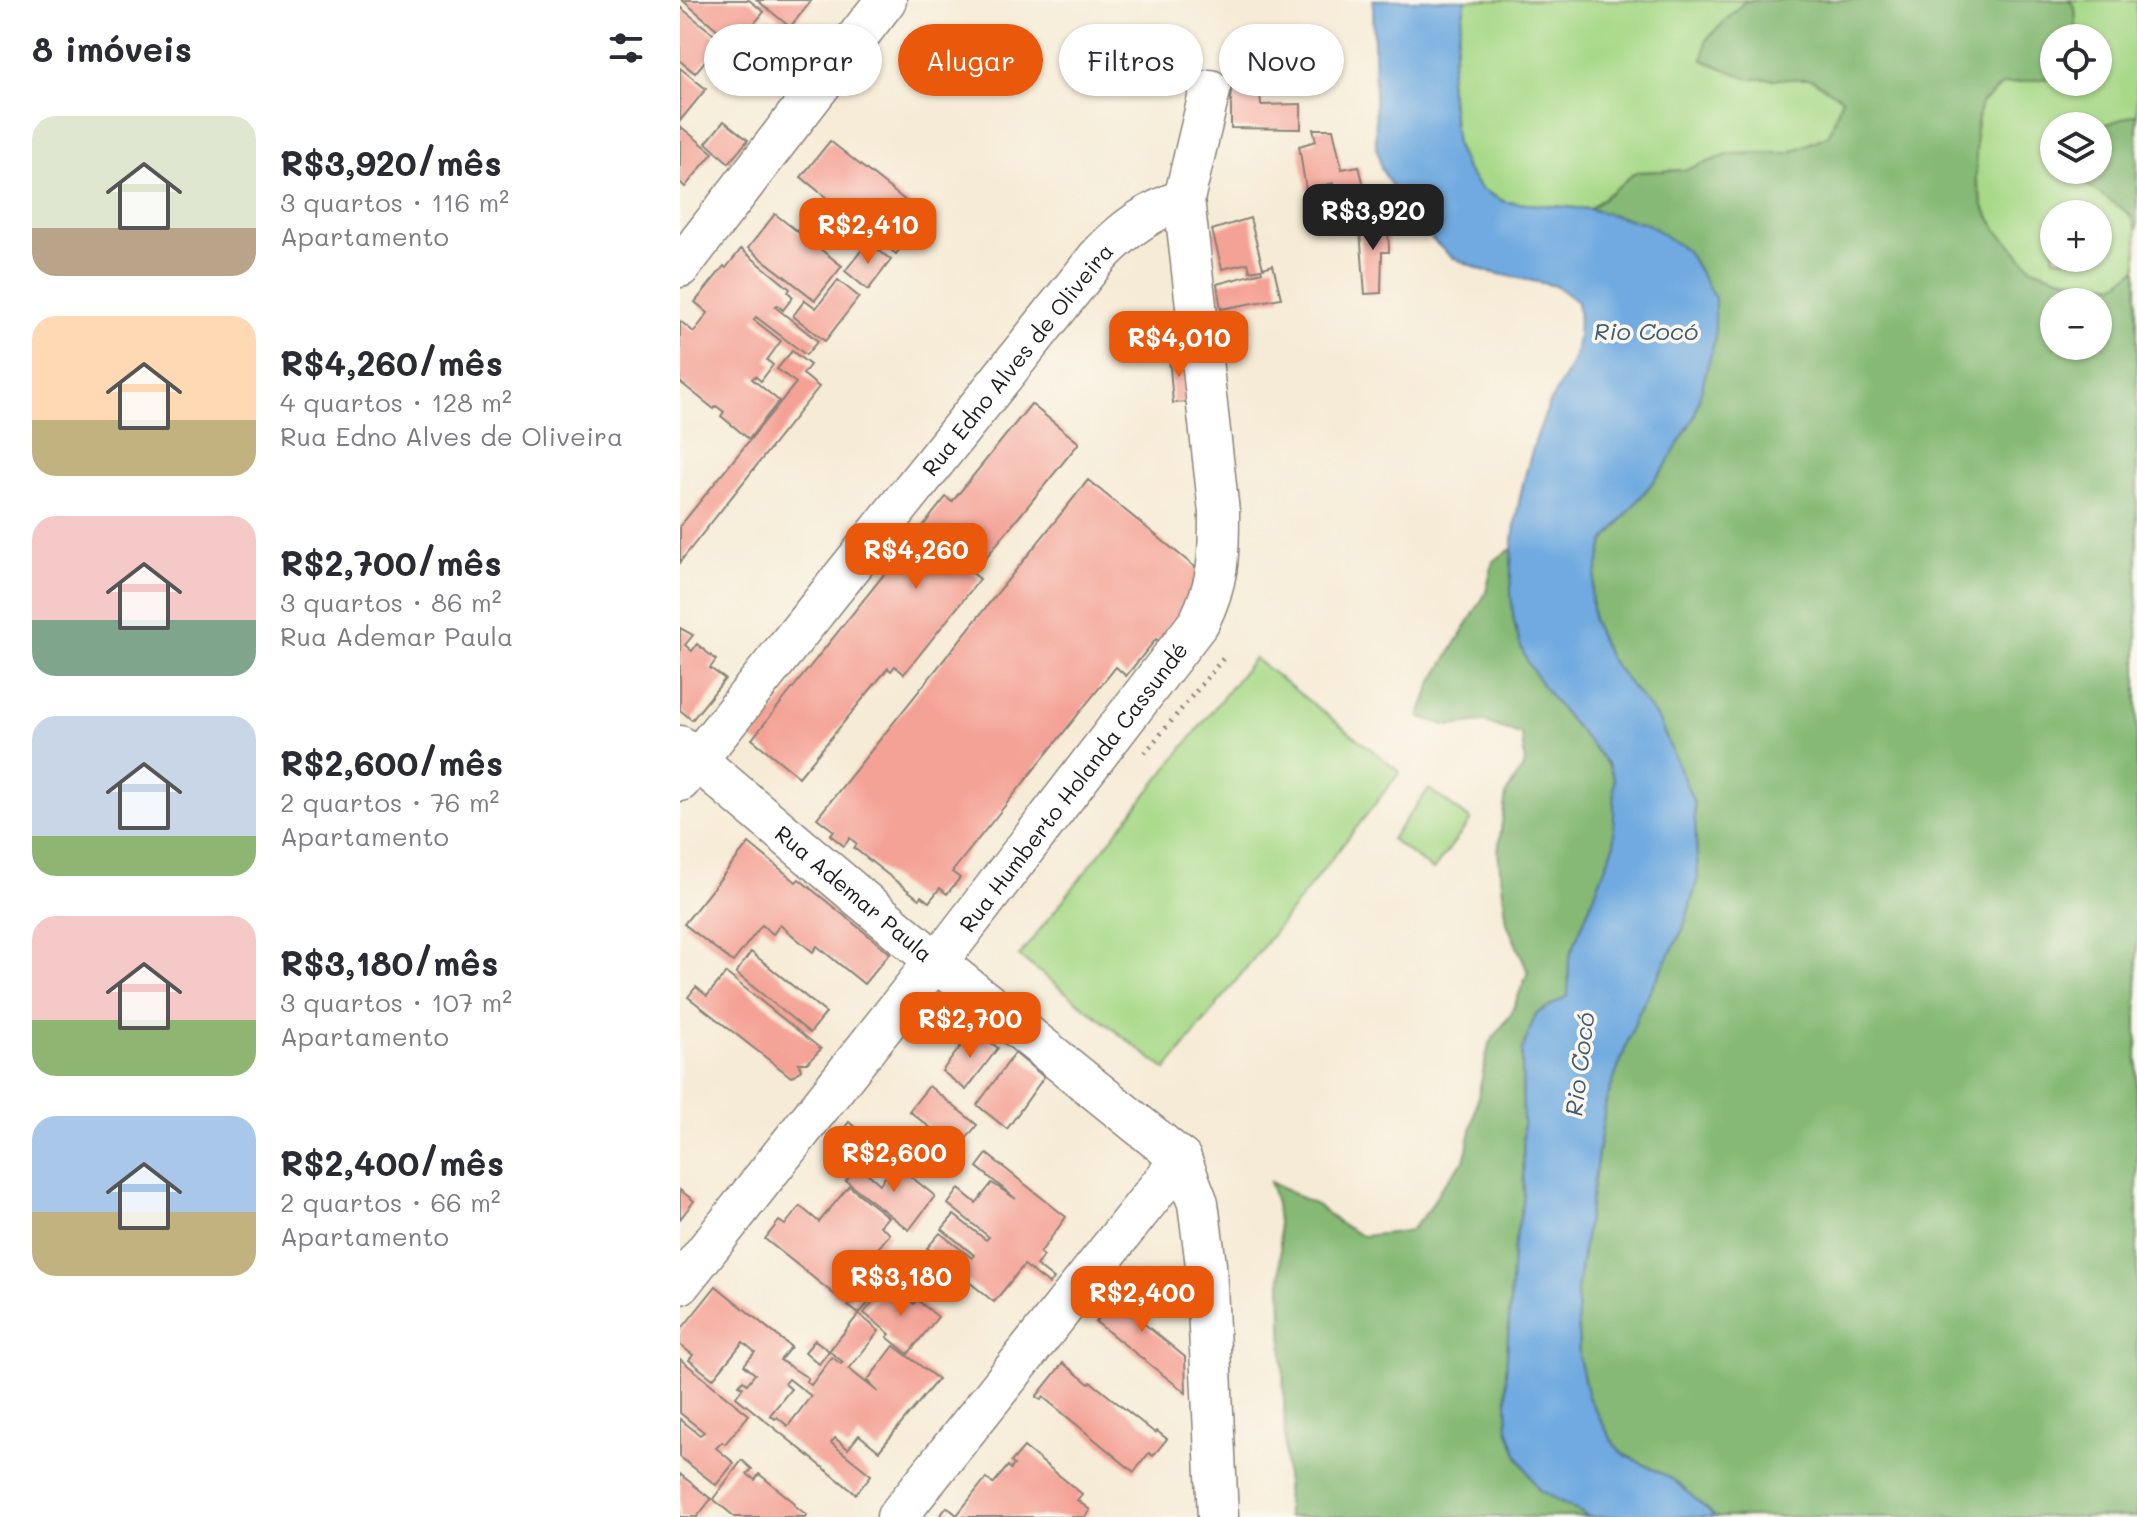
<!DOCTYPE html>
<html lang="pt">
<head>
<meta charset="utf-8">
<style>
	:root { --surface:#fff; --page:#f2f2f3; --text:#2b2b33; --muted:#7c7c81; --accent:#ea580c }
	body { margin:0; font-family:Mali,sans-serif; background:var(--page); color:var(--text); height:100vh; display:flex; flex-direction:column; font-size:30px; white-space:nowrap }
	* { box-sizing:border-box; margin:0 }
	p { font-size:26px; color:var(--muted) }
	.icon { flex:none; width:44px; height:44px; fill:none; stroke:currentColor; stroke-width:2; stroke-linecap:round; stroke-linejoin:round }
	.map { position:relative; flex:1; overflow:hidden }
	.panel { display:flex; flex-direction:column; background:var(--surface); width:680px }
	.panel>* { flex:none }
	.hud { position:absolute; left:24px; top:24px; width:760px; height:72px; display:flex; gap:16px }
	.controls { position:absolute; left:1360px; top:24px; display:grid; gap:16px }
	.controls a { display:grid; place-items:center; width:72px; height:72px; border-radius:50%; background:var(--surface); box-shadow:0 2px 6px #0004; font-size:40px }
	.price { position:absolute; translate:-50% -68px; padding:0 18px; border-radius:16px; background:var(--accent); color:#fff; font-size:26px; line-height:52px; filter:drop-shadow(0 2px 4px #0008) }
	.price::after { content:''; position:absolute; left:50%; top:48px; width:24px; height:18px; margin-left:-12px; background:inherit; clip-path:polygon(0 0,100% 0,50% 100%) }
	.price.active { background:#222; color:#fff }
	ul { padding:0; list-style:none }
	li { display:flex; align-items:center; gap:24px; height:200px; padding:0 32px }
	li span { display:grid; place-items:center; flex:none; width:224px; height:160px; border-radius:24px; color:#555 }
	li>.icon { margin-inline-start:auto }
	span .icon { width:96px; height:96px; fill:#fffc; stroke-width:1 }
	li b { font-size:34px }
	h2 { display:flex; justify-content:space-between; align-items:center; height:96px; padding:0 32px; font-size:34px }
	.tag { padding:0 28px; border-radius:36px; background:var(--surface); box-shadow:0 2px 6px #0004; font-size:28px; line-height:72px }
	.tag.active { background:var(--accent); color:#fff }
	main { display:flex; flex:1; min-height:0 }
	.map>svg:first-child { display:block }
	.green { fill:#a7d988; stroke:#627a52; stroke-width:2; fill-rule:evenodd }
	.forest { fill:#85b974; stroke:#506a48; stroke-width:2; fill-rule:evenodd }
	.water { fill:#6faae0; stroke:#46637e; stroke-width:2 }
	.building { fill:#f4a295; fill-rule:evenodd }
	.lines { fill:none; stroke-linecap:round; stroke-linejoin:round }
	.minor-casing { stroke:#898479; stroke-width:43 }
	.path { stroke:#898479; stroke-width:5; stroke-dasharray:2 6; stroke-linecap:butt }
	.minor { stroke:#fff; stroke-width:40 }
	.labels { text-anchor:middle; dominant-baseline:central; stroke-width:7; stroke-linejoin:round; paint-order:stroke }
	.street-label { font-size:22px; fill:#1c1c1c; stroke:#fbf7ec }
	.water-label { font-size:24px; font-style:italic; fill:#415c74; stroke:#fbf7ec }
</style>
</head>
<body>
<main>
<section class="panel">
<h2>8 imóveis<svg class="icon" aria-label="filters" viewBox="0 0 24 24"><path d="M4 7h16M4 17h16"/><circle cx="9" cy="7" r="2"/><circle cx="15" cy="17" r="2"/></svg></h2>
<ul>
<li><span style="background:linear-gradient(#dfe7d0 70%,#b9a48a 0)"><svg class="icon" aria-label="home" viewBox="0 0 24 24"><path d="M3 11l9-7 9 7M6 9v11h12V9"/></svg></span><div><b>R$3,920/mês</b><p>3 quartos · 116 m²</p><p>Apartamento</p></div></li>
<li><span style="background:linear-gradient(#ffd9b3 65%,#c2b280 0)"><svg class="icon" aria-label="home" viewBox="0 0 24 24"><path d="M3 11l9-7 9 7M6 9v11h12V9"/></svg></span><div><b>R$4,260/mês</b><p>4 quartos · 128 m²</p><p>Rua Edno Alves de Oliveira</p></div></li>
<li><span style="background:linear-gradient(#f6c9c9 65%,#7fa58c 0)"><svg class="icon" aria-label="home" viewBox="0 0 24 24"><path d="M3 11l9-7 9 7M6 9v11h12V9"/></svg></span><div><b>R$2,700/mês</b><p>3 quartos · 86 m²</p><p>Rua Ademar Paula</p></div></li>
<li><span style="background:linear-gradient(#c9d6e8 75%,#8fb573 0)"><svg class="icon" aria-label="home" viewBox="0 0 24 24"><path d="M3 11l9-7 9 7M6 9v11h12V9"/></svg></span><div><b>R$2,600/mês</b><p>2 quartos · 76 m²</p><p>Apartamento</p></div></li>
<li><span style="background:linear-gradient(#f6c9c9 65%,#8fb573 0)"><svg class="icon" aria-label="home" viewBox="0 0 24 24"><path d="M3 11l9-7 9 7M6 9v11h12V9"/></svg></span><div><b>R$3,180/mês</b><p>3 quartos · 107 m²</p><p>Apartamento</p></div></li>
<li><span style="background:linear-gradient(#a9c7e8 60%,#c2b280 0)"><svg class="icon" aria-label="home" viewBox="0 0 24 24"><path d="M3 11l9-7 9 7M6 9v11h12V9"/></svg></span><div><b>R$2,400/mês</b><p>2 quartos · 66 m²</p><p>Apartamento</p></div></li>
</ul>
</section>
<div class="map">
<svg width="1457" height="1517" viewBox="0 0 1457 1517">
	<rect width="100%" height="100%" fill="#fbf7ec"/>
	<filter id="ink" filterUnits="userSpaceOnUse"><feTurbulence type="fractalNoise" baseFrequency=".0125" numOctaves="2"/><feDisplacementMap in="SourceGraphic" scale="16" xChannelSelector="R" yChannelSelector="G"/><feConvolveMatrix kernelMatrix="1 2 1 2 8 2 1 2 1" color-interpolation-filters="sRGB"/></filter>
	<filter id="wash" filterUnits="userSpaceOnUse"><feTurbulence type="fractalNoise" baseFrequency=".006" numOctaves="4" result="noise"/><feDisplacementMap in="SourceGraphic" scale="32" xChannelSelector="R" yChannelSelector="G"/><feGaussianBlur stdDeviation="1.8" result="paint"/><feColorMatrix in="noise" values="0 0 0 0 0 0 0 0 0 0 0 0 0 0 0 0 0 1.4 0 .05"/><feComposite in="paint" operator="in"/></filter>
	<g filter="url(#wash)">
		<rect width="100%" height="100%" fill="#f6ebd6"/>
		<g class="green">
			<polygon points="786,0 1081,0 1065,1 1069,79 1131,79 1162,98 1149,135 1108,153 1051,154 1005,170 956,172 909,209 825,202 801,189 786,169 776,145 769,79"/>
			<path d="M1389,0H1457V114L1418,127L1374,126V170H1399C1411,200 1449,199 1456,229C1457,241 1457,256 1457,269L1435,285L1378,277L1352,268L1317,230L1303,206L1296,179V129L1301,103L1322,85L1374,77V82H1418V38H1397L1395,7ZM1374,214H1418V258H1374Z"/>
			<polygon points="574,658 720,772 486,1070 339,956"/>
			<polygon points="749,789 791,820 753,870 711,839"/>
		</g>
		<g class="forest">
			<path d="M1081,0H1389L1395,7L1397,38H1374V77L1322,85L1301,103L1296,129V179L1303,206L1317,230L1352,268L1378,277L1435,285L1457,269V1517H1035L994,1480L943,1454L934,1444L908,1397L899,1357L897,1290L926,1101L959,1012L1003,929L1018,878L1014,803L979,721L929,658L913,621L911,594L924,542L985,467L1035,339L968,224L910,209L956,172L1005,170L1051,154L1108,153L1149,135L1162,98L1131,79H1069L1023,60L1026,40L1065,1ZM1374,302H1418V346H1374Z"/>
			<polygon points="1457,114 1457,230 1450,214 1404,183 1399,170 1418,170 1418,127"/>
			<path d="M833,548C832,575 829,608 837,634C853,685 897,726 929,766L934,779V846L889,958V996L856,1014L842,1051L844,1198L833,1251L826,1373L828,1428L837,1454L859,1490L909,1517H607L600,1241L596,1204L590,1182L640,1207L657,1222L682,1236L730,1231L748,1211L760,1189L785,1159L809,1044L831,1014L848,972L827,923L818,852L826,794L845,764L842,735L804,722L769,726L739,717L752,683L806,593L813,561Z"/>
		</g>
		<path class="water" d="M693,0H786L769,79L776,145L786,169L801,189L825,202L909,209L968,224L1007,251L1035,298V339L1014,417L985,467L924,542L911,594L913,621L929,658L979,721L1014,803L1018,878L1003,929L959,1012L926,1101L897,1290L899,1357L908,1397L934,1444L943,1454L994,1480L1035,1517H909L859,1490L837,1454L828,1428L826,1373L833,1251L844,1198L842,1051L856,1014L888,996L889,958L934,846V779L929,766C904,735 874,705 853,671C809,603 839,474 869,405C876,389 889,373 894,356C899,340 900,318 897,302L876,286L805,271L771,257L730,219L701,168L696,142Z"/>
		<g id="blocks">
			<g class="building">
				<polygon points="2,0 69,0 84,12 56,45"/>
				<polygon points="77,0 132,0 110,27"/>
				<polygon points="0,7 42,41 15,73 0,61"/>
				<polygon points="565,65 578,65 581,105 621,104 621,129 551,128 551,72 565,72"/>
				<polygon points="0,68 26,89 0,121"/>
				<polygon points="44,121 68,140 49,163 26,143"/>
				<polygon points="0,126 33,153 5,187 0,182"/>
				<polygon points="633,129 653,129 662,169 679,166 684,186 656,192 653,183 626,190 619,146 636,141"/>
				<polygon points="150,141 246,217 216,254 121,177"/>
				<polygon points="95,214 162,266 135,300 68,248"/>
				<polygon points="700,217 701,227 708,226 709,252 702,252 701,293 685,294 679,219"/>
				<polygon points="570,218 583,268 593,265 601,298 541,309 537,284 582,272 581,269 570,271 568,263 542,269 532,230"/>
				<polygon points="188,242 211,260 188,290 165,271"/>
				<polygon points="61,249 110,289 108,292 113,297 103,310 97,305 95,307 138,341 126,355 76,317 74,320 101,341 87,360 93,365 81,381 75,376 72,379 99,401 69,439 41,416 44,412 36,406 34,409 0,382 0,321 14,332 28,313 15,302 44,266 46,268"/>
				<polygon points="158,280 179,297 145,341 113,316 125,300 136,308"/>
				<polygon points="112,351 130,365 123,374 139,387 0,562 0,526 116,383 97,369"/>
				<polygon points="504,355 509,402 493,403 489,356"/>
				<polygon points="351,404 399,443 299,566 288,557 282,565 300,579 224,674 215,666 211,671 208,668 119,777 72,739 266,497 272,502"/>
				<polygon points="408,480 526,576 493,624 479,641 476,639 446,676 436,667 272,872 280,878 267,894 260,888 249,902 241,896 239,899 174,848 177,844 170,838 164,846 150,835 154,831 137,818"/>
				<polygon points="0,628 13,635 5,645 12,651 17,644 36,660 30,668 45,679 12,720 0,710"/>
				<polygon points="69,843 116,882 119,879 210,953 184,984 137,946 133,952 100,925 93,934 82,925 53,962 4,924"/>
				<polygon points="71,952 146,1013 130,1033 56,973"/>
				<polygon points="46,973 141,1049 127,1063 119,1063 121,1070 111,1077 8,997 16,987 27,996"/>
				<polygon points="293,1030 318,1048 286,1090 262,1071"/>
				<polygon points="335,1053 364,1077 327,1129 297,1105"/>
				<polygon points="249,1086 297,1125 278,1149 229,1111"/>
				<polygon points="169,1122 192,1142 184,1153 179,1153 158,1136"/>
				<polygon points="307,1154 386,1217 360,1253 364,1256 356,1265 374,1279 369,1284 344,1265 314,1302 247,1248 260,1233 292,1258 294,1255 262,1229 274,1215 306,1240 309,1237 268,1204 279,1189 296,1203 312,1183 336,1199 297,1167"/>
				<polygon points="215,1164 255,1196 229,1230 166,1181 178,1165 200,1184"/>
				<polygon points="169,1186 208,1217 200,1226 210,1234 190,1258 181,1251 179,1254 192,1264 177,1283 180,1285 165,1303 85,1239 99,1221 105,1225 120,1206 139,1222"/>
				<polygon points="0,1190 14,1201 0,1219"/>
				<path d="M202,1272L209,1278L179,1314L199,1331L169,1369L198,1392L187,1381L214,1346L258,1379L199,1451L179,1435L168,1449L155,1438L151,1443L191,1475L176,1494L56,1397L63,1387L59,1385L63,1380L67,1384L75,1374L64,1365L75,1352L63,1342L33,1379L9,1360L13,1355L0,1345V1331L36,1286L111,1347L100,1360L128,1378L126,1381L131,1385L152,1357L161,1364L163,1362L149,1351L139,1364L125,1352L135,1340L149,1351L179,1314L168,1306L184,1289L187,1291ZM109,1379L131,1396L108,1426L97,1417L95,1419L90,1415L111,1389L105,1384Z"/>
				<polygon points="455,1274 471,1288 451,1313 505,1357 506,1393 416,1322"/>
				<polygon points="208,1283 234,1304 237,1300 258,1317 228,1354 207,1337 210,1334 184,1313"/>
				<polygon points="0,1359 69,1415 45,1444 42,1442 36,1448 54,1463 36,1485 0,1457 0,1419 20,1435 24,1432 0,1413"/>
				<polygon points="383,1363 409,1384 411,1382 475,1433 477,1431 487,1439 473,1456 469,1453 454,1472 363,1397 361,1400 356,1397"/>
				<polygon points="344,1447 402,1494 397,1500 410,1510 405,1517 259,1517 267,1507 277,1515 306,1478 313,1484 328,1466 331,1469 334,1465 331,1462"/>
				<polygon points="62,1460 72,1469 67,1474 75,1480 79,1474 115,1503 114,1505 127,1515 126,1517 55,1517 33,1499"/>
				<polygon points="0,1474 31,1499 17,1517 0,1517"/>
			</g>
		</g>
	</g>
	<g filter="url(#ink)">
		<use href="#blocks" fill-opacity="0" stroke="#898479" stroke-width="2"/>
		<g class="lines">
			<g class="minor-casing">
				<g id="minor">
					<polyline points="0,267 206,0"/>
					<path id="s1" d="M0,746L255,961L501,1159"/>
					<path id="s2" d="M0,781L418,257C444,229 468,212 504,199L530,90"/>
					<polyline points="501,1159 518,1203 526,1265 538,1517"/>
					<path id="s3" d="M0,1284L255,961L274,941L519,622C539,581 539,557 539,512L504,199"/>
					<polyline points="217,1517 501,1159"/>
				</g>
			</g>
			<polyline class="path" points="465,753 546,655"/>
			<use href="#minor" class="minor"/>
		</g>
	</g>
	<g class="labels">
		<g class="street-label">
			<text stroke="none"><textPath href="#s2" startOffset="540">Rua Edno Alves de Oliveira</textPath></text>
			<text stroke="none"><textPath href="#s3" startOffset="634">Rua Humberto Holanda Cassundé</textPath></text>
			<text stroke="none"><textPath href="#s1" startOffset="228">Rua Ademar Paula</textPath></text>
		</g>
		<g class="water-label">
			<text x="966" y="330">Rio Cocó</text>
			<text transform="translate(899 1064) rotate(-83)">Rio Cocó</text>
		</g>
	</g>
</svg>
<div class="controls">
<a><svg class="icon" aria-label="locate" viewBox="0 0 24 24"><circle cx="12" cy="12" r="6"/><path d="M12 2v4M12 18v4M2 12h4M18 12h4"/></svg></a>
<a><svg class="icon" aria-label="layers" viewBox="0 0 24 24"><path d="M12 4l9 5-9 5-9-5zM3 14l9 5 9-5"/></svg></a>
<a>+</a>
<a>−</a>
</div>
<b class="price active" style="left:693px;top:252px">R$3,920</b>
<b class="price" style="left:188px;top:266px">R$2,410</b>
<b class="price" style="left:499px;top:379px">R$4,010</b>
<b class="price" style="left:236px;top:591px">R$4,260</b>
<b class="price" style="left:290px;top:1060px">R$2,700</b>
<b class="price" style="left:214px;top:1194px">R$2,600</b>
<b class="price" style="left:221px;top:1318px">R$3,180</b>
<b class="price" style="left:462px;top:1334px">R$2,400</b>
<div class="hud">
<a class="tag">Comprar</a>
<a class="tag active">Alugar</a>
<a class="tag">Filtros</a>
<a class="tag">Novo</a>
</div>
</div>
</main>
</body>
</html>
